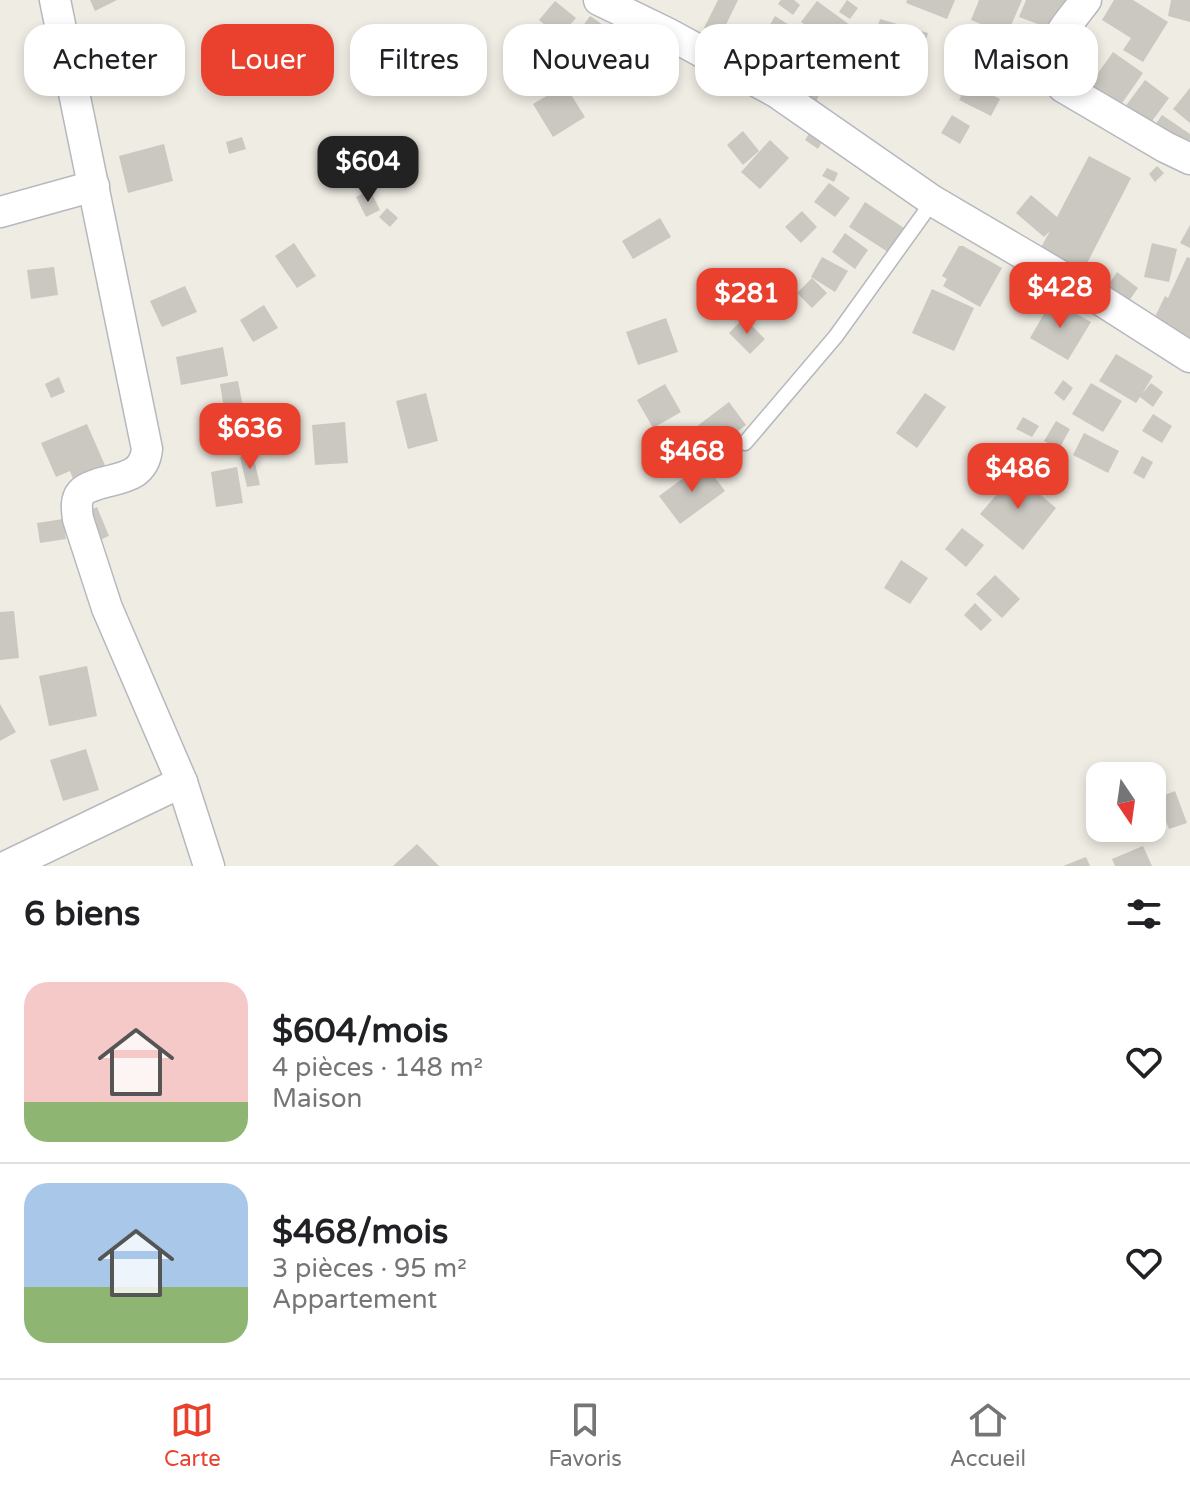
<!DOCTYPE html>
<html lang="fr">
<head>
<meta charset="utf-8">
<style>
	:root { --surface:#fff; --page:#f6f6f6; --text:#202124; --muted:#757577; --line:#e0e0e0; --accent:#e9412d }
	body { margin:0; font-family:"Varela Round",sans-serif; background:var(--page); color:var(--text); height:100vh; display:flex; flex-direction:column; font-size:30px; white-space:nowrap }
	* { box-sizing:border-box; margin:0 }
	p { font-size:26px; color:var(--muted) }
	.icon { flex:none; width:44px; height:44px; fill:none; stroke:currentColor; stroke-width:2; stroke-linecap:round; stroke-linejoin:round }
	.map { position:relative; height:866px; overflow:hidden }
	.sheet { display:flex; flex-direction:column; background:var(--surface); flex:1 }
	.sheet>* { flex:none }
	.banner { position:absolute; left:24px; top:24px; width:1142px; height:72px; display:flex; gap:16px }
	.needle { width:52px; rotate:167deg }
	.buttons { position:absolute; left:1086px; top:762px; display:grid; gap:16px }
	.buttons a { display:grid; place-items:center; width:80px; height:80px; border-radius:16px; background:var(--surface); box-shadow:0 4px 12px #0003; font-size:40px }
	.price { position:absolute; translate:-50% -68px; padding:0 18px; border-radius:16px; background:var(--accent); color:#fff; font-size:26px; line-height:52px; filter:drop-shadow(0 2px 4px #0008) }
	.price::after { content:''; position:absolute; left:50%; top:48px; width:24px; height:18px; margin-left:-12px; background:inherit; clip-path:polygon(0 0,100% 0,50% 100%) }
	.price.on { background:#222; color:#fff }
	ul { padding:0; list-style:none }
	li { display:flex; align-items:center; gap:24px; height:200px; padding:0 24px }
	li+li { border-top:2px solid var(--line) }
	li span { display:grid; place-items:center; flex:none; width:224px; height:160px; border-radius:24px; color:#555 }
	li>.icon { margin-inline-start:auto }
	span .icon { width:96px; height:96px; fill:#fffc; stroke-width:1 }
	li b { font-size:34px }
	h2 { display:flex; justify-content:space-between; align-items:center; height:96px; padding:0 24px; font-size:34px }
	.tag { padding:0 28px; border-radius:24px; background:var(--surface); box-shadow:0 4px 12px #0003; font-size:28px; line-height:72px }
	.tag.on { background:var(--accent); color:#fff }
	.menu { display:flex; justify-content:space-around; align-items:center; height:112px; border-top:2px solid var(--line); background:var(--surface); font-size:22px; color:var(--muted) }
	.menu a { display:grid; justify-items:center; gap:4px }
	.menu .on { color:var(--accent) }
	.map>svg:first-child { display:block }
	.building { fill:#cbc8c2 }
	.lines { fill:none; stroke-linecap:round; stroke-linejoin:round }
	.service-casing { stroke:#b5b8bd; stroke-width:17 }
	.minor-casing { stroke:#b5b8bd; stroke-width:33 }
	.service { stroke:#fff; stroke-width:14 }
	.minor { stroke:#fff; stroke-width:30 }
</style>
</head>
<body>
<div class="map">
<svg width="1190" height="866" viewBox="0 0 1190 866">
	<rect width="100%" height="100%" fill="#eeece3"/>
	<g class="building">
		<polygon points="90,0 117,0 95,11"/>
		<polygon points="718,0 738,0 721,35 704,28"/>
		<polygon points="781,0 794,0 800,5 793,15 778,4"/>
		<polygon points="847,0 858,8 850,19 839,12"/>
		<polygon points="907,0 955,0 947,19 906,3"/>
		<polygon points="979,0 1022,0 1007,35 971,20"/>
		<polygon points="1026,0 1075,0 1062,33 1019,17"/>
		<polygon points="1114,0 1133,0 1168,22 1143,62 1123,50 1131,38 1102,20"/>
		<polygon points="1171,0 1190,0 1190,22 1168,16"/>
		<polygon points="555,1 576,18 559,37 539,20"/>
		<polygon points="817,1 850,25 835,46 801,22"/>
		<polygon points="590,16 609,29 592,55 572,41"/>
		<polygon points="775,16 797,30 783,55 760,41"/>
		<polygon points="880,19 928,33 915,75 867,60"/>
		<polygon points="614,35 638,53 617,80 593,63"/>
		<polygon points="119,46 134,84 106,95 91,58"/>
		<polygon points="787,49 809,60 795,87 774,76"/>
		<polygon points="1113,52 1143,73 1118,109 1088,87"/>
		<polygon points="809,71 826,79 816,102 798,93"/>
		<polygon points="1145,80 1169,98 1144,132 1119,115"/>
		<polygon points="968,83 1000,99 991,116 959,100"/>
		<polygon points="565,85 585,117 553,137 533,104"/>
		<polygon points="1190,88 1190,123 1173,109"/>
		<polygon points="952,115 970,126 960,144 941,133"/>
		<polygon points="1162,115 1190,134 1190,143 1149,134"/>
		<polygon points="743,131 759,151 743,165 727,145"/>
		<polygon points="810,132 823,140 818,149 805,140"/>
		<polygon points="242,137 246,149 229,154 226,142"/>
		<polygon points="770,140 789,158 760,189 741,172"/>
		<polygon points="164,144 173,181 128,193 119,156"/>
		<polygon points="1089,156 1131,178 1082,273 1039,251 1050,231 1044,237 1016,213 1031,195 1057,217"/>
		<polygon points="355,164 362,180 345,187 338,171"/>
		<polygon points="1157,166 1164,173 1155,182 1149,174"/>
		<polygon points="827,168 838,173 834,182 822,176"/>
		<polygon points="829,183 850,198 835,217 814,202"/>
		<polygon points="370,190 380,210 366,217 356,197"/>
		<polygon points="865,202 904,228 888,252 849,227"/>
		<polygon points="387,208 398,218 390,227 379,217"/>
		<polygon points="802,211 817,227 801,243 785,227"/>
		<polygon points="660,218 671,237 633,259 622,241"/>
		<polygon points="1190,225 1190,248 1180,243"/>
		<polygon points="845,233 868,250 855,269 832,252"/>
		<polygon points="294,243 316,276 297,288 275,256"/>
		<polygon points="1152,243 1177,249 1169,282 1144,277"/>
		<polygon points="959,246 963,246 1002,268 980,307 943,286 947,279 942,276"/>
		<polygon points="822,257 848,271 835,292 811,277"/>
		<polygon points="1187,257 1190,258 1190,338 1153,321 1165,296 1168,298"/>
		<polygon points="54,267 58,295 31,299 27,270"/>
		<polygon points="1117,272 1138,288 1126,305 1105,290"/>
		<polygon points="812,278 827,293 812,308 797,293"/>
		<polygon points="185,286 197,312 162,327 150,301"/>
		<polygon points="932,289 974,308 954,351 912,333"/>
		<polygon points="1052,300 1091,322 1068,360 1030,338"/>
		<polygon points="264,305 278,328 253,342 240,320"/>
		<polygon points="666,318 678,352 638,365 626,332"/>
		<polygon points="744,318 765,339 750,354 729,333"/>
		<polygon points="223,347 228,376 181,385 176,357"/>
		<polygon points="1116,354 1153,376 1142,394 1151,383 1163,392 1153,407 1140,397 1136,403 1099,381"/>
		<polygon points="59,377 65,392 51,398 45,384"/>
		<polygon points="1063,380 1073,388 1064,401 1054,393"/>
		<polygon points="238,381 244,412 225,415 220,384"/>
		<polygon points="1091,383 1122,401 1103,432 1072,414"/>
		<polygon points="665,384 681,412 653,428 637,400"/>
		<polygon points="426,393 438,441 408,449 396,401"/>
		<polygon points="925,393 946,407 917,448 896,433"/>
		<polygon points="729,402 746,425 709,453 692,430"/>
		<polygon points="1153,414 1172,426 1162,443 1142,431"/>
		<polygon points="1023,417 1039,426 1032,437 1016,429"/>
		<polygon points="1056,421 1070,429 1059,449 1044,441"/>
		<polygon points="345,422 348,463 315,465 312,425"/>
		<polygon points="87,424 107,470 75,484 70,471 56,477 41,443"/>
		<polygon points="1084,433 1119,451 1108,473 1073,455"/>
		<polygon points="253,455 260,485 247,487 240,457"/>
		<polygon points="1142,456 1153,462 1144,479 1133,473"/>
		<polygon points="704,463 725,491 680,524 659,496"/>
		<polygon points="237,467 243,503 216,507 211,472"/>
		<polygon points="1015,473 1056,508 1023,550 980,514"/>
		<polygon points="97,507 109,536 93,543 81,514"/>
		<polygon points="63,519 66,539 40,543 37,523"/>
		<polygon points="962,528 984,545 966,567 945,549"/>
		<polygon points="901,560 928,578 910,604 884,588"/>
		<polygon points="995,575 1020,599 1002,618 976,594"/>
		<polygon points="975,603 992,620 981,631 964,615"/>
		<polygon points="14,611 19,658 0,660 0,612"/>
		<polygon points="87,666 97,716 49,726 39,676"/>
		<polygon points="0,704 16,732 0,741"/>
		<polygon points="86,749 99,790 63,801 50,760"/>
		<polygon points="1175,791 1187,823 1169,829 1157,798"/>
		<polygon points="417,844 439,866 393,866"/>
		<polygon points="1143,846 1152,866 1115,866 1112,859"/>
		<polygon points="1086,857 1090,866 1063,866"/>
	</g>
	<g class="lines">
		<g class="service-casing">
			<polyline id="service" points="745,443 836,336 933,201"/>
		</g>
		<g class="minor-casing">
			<g id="minor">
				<path d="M55,0L147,449C144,477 122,477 98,484C93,486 85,488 81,493C75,500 77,511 78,519L107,608L182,782L209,866"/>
				<polyline points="599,0 667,33 776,92 933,201 1093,295 1190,357"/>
				<path d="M1086,0C1067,26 1033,57 1063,87L1165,147L1190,159"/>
				<polyline points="0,212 94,186"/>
				<polyline points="7,866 182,782"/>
			</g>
		</g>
		<use href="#service" class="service"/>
		<use href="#minor" class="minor"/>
	</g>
</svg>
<div class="buttons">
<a><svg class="needle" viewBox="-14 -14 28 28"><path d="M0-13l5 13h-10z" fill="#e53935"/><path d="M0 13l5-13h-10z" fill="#757577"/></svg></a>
</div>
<b class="price on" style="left:368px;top:204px">$604</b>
<b class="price" style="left:1060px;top:330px">$428</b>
<b class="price" style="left:747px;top:336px">$281</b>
<b class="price" style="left:250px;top:471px">$636</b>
<b class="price" style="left:692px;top:494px">$468</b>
<b class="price" style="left:1018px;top:511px">$486</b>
<div class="banner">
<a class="tag">Acheter</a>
<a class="tag on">Louer</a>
<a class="tag">Filtres</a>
<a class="tag">Nouveau</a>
<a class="tag">Appartement</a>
<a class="tag">Maison</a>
</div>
</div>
<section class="sheet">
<h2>6 biens<svg class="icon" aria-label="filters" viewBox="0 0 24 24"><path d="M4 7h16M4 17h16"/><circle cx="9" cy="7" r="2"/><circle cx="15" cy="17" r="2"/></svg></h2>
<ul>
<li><span style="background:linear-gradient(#f6c9c9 75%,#8fb573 0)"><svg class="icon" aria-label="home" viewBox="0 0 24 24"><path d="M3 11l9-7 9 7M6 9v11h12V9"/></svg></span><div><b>$604/mois</b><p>4 pièces · 148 m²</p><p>Maison</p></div><svg class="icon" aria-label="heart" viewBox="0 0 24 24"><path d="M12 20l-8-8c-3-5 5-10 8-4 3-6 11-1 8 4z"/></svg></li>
<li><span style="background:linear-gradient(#a9c7e8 65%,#8fb573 0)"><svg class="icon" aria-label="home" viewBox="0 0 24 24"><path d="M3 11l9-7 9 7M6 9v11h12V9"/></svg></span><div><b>$468/mois</b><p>3 pièces · 95 m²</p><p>Appartement</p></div><svg class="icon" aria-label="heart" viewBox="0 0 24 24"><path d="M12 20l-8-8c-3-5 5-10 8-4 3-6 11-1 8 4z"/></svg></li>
</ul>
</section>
<nav class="menu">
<a class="on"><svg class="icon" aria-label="map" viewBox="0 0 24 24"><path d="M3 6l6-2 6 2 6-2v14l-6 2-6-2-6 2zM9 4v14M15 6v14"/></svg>Carte</a>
<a><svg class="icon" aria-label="saved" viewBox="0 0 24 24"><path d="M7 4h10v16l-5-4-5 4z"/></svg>Favoris</a>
<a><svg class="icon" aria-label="home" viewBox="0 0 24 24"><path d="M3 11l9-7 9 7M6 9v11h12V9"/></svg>Accueil</a>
</nav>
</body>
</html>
